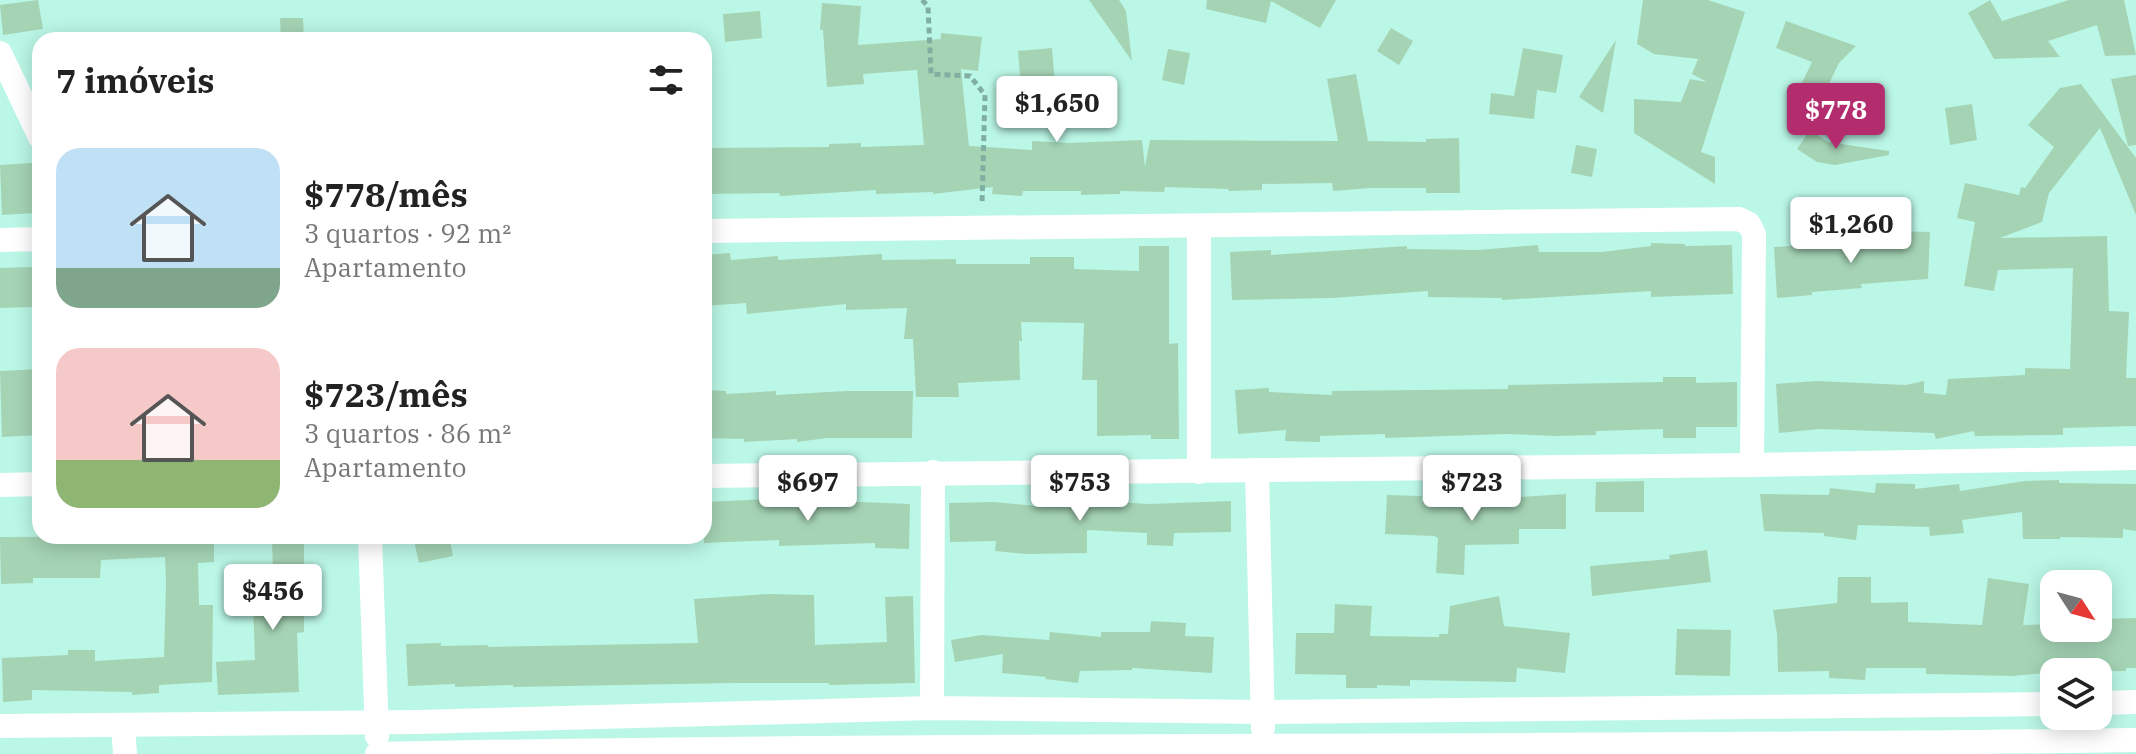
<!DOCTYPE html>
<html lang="pt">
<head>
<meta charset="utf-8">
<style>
	:root { --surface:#fff; --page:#f2f2f2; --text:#222; --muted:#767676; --accent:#b32c6e }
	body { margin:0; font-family:"IBM Plex Serif",serif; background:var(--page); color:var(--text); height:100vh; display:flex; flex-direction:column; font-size:30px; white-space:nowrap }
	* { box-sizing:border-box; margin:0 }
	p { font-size:26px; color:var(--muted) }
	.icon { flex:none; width:44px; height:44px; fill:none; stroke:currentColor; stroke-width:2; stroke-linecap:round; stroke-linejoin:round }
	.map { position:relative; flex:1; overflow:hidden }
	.drawer { position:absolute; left:32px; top:32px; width:680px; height:512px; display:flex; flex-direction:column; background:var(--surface); border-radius:24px; box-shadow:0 4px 20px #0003 }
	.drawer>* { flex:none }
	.needle { width:52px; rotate:126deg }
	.controls { position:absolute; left:2040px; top:570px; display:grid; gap:16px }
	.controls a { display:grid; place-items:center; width:72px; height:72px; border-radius:16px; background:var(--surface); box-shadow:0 4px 20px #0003; font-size:40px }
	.price { position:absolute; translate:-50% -68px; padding:0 18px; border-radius:8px; background:#fff; color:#222; font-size:26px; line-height:52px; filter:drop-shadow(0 2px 4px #0008) }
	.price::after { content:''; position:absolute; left:50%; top:48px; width:24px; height:18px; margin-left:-12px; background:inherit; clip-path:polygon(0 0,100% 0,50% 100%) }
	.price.on { background:var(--accent); color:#fff }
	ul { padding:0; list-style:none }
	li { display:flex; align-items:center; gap:24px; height:200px; padding:0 24px }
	li span { display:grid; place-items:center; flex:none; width:224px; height:160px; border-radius:24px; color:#555 }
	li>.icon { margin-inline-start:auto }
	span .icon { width:96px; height:96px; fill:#fffc; stroke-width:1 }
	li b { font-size:34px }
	h2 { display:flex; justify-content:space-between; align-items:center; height:96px; padding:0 24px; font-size:34px }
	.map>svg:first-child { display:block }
	.building { fill:#a5d4b5 }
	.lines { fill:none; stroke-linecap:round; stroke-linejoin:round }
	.path { stroke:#80afa2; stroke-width:5; stroke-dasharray:6 4; stroke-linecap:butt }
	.street { stroke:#fff; stroke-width:24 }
</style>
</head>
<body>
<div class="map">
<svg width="2136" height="754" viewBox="0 0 2136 754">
	<rect width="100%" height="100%" fill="#bbf7e6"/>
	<g class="building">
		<polygon points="38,0 43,29 3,35 0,5"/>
		<polygon points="1089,0 1119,0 1126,11 1132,61"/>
		<polygon points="1207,0 1336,0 1320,28 1271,1 1266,23 1206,9"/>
		<polygon points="1643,0 1708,0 1745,12 1701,152 1715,157 1715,184 1634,133 1634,99 1681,102 1690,79 1707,82 1692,74 1698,59 1654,54 1637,44"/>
		<polygon points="1990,0 2002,21 2069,0 2124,0 2136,55 2105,56 2097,25 2048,41 2060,57 1994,59 1968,13"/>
		<polygon points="822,3 861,6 858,45 941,39 941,33 982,37 978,71 961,69 969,146 1032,150 1032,141 1067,143 1142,140 1145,167 1150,140 1338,141 1327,79 1356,74 1368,141 1426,142 1426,139 1459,138 1460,193 1426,193 1426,188 1371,188 1333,191 1332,183 1262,184 1262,190 1229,191 1228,189 1165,187 1164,192 1120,191 1120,194 1081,195 1081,191 1023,191 1022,196 992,194 993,187 933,194 933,192 876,194 876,190 780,196 779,193 704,194 704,148 829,147 829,144 861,143 861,147 924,145 917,70 863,74 864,84 827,87 823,30 820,30"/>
		<polygon points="760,11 762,38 725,42 723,14"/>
		<polygon points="280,18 303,18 304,40 281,40"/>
		<polygon points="1786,21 1856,46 1839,63 1822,98 1800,87 1812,62 1776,48"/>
		<polygon points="1391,28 1413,41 1399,65 1377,51"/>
		<polygon points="1616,40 1603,113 1579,97"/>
		<polygon points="1052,48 1055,84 1021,87 1018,51"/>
		<polygon points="1523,48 1563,55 1556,93 1537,90 1534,119 1489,114 1491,93 1514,96"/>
		<polygon points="1168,49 1190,53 1184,85 1162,80"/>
		<polygon points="2136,75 2136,145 2128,146 2111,79"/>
		<polygon points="2081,84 2136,158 2136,215 2100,128 2049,193 2042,222 2000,238 2107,236 2109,311 2129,312 2126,378 2136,378 2136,426 2063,428 2063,435 1975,436 1974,431 1936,439 1934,433 1820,429 1779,433 1776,384 1816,381 1906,385 1924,381 1924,393 1946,395 1948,379 2025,375 2025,368 2070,369 2073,268 1998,270 1994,291 1964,286 1975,222 1957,218 1965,183 2019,195 2021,187 2025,188 2054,147 2028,125 2060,88"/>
		<polygon points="1972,104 1977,140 1950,145 1945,108"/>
		<polygon points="1810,130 1828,142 1889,151 1889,155 1835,165 1817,162 1797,149"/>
		<polygon points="1576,145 1597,149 1592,177 1571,173"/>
		<polygon points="32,163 35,213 2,215 0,165"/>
		<polygon points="1893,231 1930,232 1928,279 1861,284 1862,288 1812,292 1812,295 1777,298 1774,247 1808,245 1808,249 1892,243"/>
		<polygon points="1651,243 1685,244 1685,246 1732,245 1733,294 1651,297 1651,291 1502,300 1502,298 1428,297 1428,291 1332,298 1232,300 1230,252 1271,250 1271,255 1407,246 1407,249 1478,250 1538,245 1539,252 1602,252 1651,246"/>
		<polygon points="1139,246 1169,246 1169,344 1178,343 1179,439 1151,439 1151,435 1097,436 1097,380 1082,380 1084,323 1021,322 1022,341 1019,341 1020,380 958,383 959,397 916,397 913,339 904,339 907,308 846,310 846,304 747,314 746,303 704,306 704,255 730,253 731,260 778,256 778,260 882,254 882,260 956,259 956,264 1030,264 1030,257 1074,257 1074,269 1139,271"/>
		<polygon points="32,267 32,307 0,308 0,268"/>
		<polygon points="40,369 40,435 2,437 0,371"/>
		<polygon points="1663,377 1696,377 1696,383 1737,382 1737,427 1696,427 1696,438 1663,438 1663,429 1596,431 1596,435 1556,436 1507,434 1385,438 1385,434 1320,436 1320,442 1285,441 1286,430 1238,434 1235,390 1269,388 1269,392 1332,395 1332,391 1508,389 1508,385 1663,382"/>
		<polygon points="704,390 726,391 726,394 776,391 776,395 846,391 913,391 912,438 827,438 797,442 797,439 744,442 744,439 704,438"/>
		<polygon points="2059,480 2059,483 2136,484 2136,531 2123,529 2123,538 2060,537 2060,539 2023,539 2022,512 1962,520 1964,533 1930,536 1929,527 1858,525 1856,540 1824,536 1824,533 1764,531 1760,494 1829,495 1830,488 1875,493 1876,483 1915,484 1915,489 1959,484 1960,491 2025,481"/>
		<polygon points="1644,481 1644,512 1595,512 1596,482"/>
		<polygon points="1566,494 1566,529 1519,529 1519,544 1465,545 1464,575 1436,573 1438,538 1434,536 1385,534 1387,495 1422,496 1421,501 1488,504 1488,499"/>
		<polygon points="767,499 767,505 861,502 910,504 909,549 875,548 875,543 779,546 779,540 704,543 704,502"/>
		<polygon points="1047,500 1086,500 1149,504 1231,501 1231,532 1174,533 1173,546 1147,545 1147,533 1087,530 1087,553 1026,554 995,551 996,541 950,542 949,503 994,502 1047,507"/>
		<polygon points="214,536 214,562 198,563 199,605 213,605 212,682 159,685 159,693 132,695 132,692 32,690 32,700 3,702 2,658 68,655 68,650 95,650 95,661 164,657 166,583 165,557 101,560 100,578 33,578 33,583 1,584 0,537"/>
		<polygon points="413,536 449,536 453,556 419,563"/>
		<polygon points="304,539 304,632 297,633 299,692 218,695 216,662 255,660 253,603 274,603 272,540"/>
		<polygon points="1707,550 1711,582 1592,596 1590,566 1670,559 1669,555"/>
		<polygon points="1838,577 1871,577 1871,603 1908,602 1908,622 1982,625 1988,578 2029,584 2023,625 2054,624 2054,628 2098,628 2098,619 2136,618 2136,668 2126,668 2126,671 2054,672 2013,676 1926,674 1926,668 1866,668 1865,680 1829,678 1829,671 1778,672 1777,634 1773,610 1837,603"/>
		<polygon points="769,594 814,595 815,645 887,642 885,597 913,596 915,683 829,685 829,683 733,683 513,687 513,685 455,687 455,684 408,686 406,644 441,643 441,646 488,645 488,647 698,643 694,599"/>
		<polygon points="1499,596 1504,626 1570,633 1565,673 1517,668 1516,682 1410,680 1410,686 1377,685 1377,688 1346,688 1346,675 1295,674 1296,633 1334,633 1335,604 1372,606 1370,636 1439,637 1439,634 1448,634 1450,606"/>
		<polygon points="1151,621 1186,623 1185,636 1214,637 1212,673 1132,668 1132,670 1080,671 1078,683 1045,679 1046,677 1002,673 1003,654 955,662 951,640 982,635 1049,640 1050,632 1101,637 1101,632 1150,632"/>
		<polygon points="1677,629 1731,630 1730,676 1675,675"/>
	</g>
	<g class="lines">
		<polyline class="path" points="922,0 928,6 931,74 970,76 985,95 982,203"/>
		<g class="street">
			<polyline points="0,53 40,137"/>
			<polyline points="704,231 1739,219 1749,224 1754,234 1752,465"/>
			<polyline points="0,240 40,239"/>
			<polyline points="1257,470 1263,728"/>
			<polyline points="1199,472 1199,226"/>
			<polyline points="704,476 1752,465 2136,458"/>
			<polyline points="0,485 40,484"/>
			<polyline points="370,536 377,736"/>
			<polyline points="2098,703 2136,702"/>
			<polyline points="932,708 933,472"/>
			<polyline points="123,725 125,754"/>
			<polyline points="0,726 419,722 932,708 1263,712 2054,704"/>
			<path d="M377,754C963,742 1550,749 2136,740"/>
		</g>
	</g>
</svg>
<div class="controls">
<a><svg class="needle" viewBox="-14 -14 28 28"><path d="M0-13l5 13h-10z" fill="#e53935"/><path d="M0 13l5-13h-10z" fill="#767676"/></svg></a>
<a><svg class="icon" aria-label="layers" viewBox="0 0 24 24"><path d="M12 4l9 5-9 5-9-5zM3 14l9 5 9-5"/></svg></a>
</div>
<b class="price" style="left:1057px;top:144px">$1,650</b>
<b class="price on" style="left:1836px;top:151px">$778</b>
<b class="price" style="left:1851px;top:265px">$1,260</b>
<b class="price" style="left:808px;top:523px">$697</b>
<b class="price" style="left:1080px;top:523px">$753</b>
<b class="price" style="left:1472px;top:523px">$723</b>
<b class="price" style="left:273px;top:632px">$456</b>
<section class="drawer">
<h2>7 imóveis<svg class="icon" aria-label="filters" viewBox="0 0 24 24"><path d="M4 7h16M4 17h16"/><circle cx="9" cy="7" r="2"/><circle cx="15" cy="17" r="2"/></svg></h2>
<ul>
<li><span style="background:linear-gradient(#bfe0f5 75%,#7fa58c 0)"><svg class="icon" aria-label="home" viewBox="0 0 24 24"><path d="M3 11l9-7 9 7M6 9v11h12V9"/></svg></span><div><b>$778/mês</b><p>3 quartos · 92 m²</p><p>Apartamento</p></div></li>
<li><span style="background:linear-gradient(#f6c9c9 70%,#8fb573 0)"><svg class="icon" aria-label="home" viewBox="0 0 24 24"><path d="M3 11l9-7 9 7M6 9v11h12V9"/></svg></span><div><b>$723/mês</b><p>3 quartos · 86 m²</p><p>Apartamento</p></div></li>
</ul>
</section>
</div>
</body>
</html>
